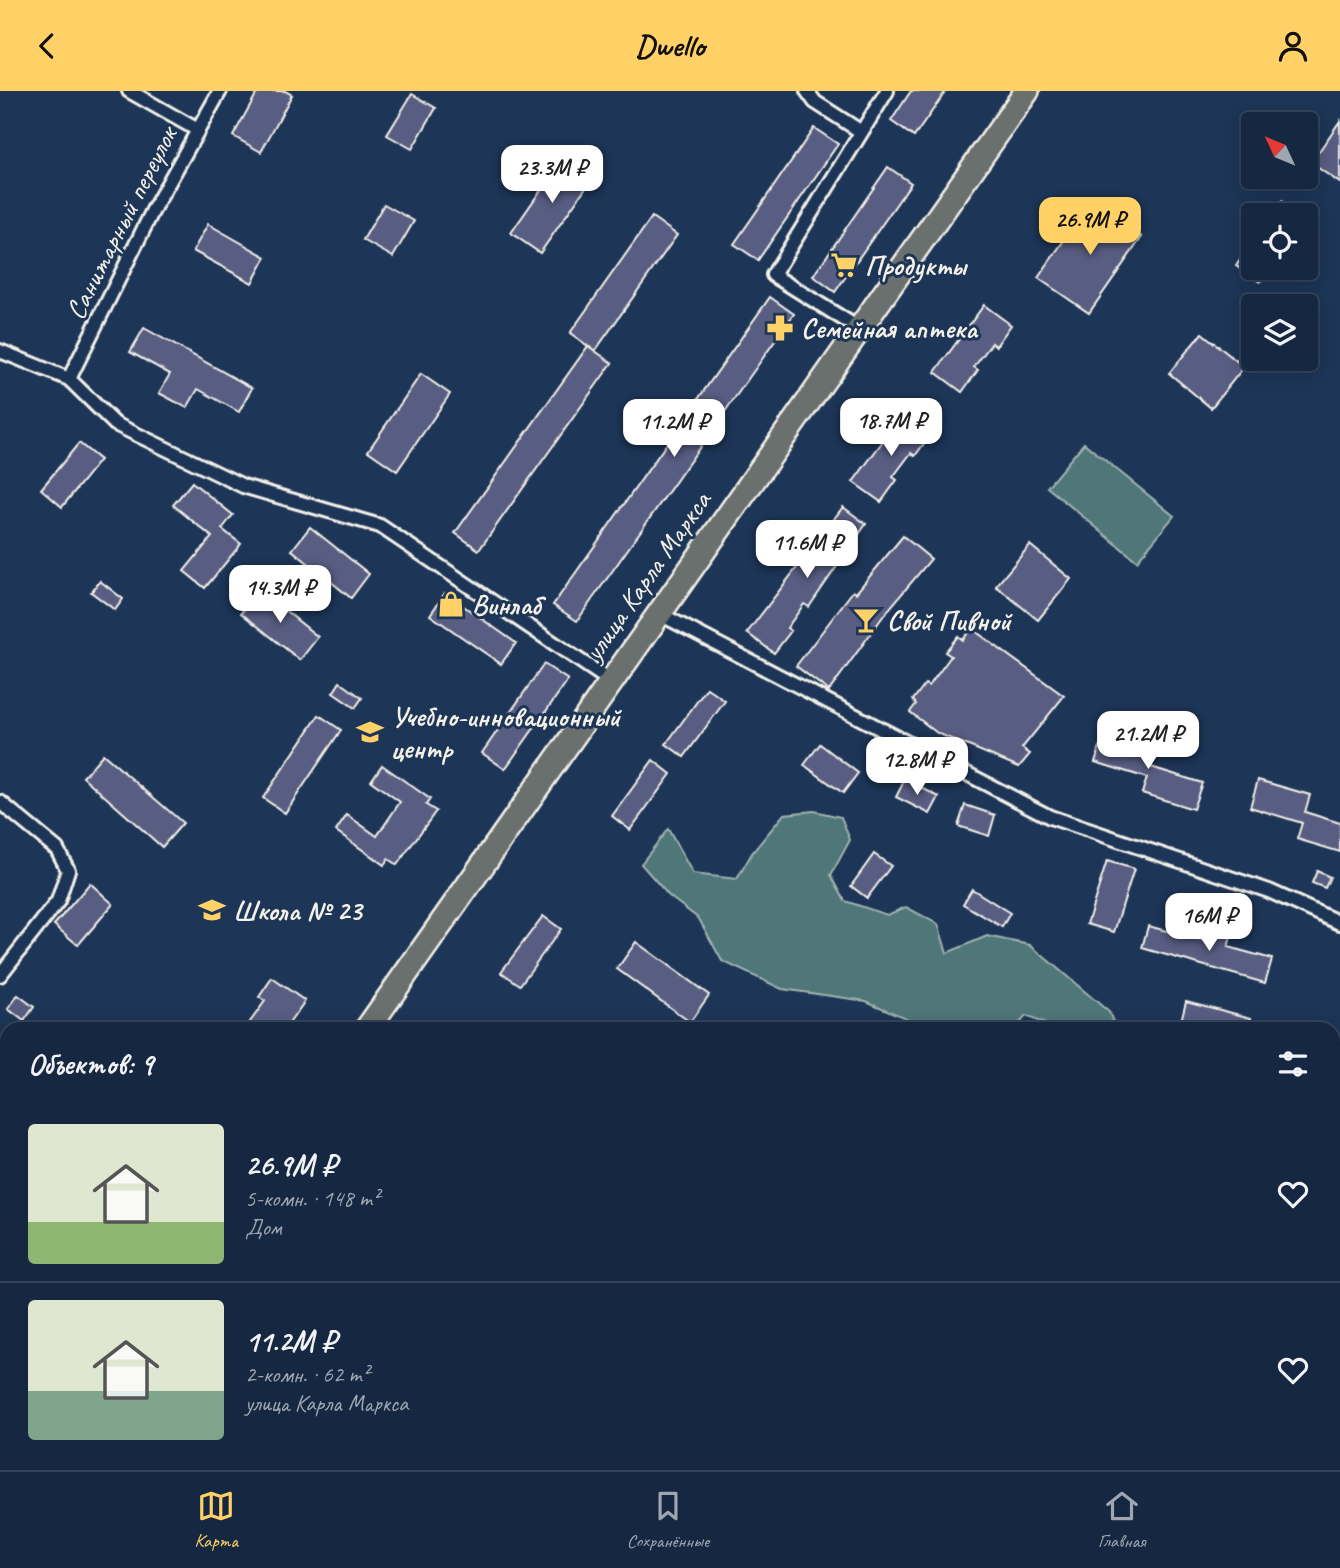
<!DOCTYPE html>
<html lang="ru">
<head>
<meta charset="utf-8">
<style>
	:root { --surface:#162841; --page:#1f3048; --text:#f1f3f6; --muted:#9ea6b1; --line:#35445a; --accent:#ffd166 }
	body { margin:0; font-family:Caveat,sans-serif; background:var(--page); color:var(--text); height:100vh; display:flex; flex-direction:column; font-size:26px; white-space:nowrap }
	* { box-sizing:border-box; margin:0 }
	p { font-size:23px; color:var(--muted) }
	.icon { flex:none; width:38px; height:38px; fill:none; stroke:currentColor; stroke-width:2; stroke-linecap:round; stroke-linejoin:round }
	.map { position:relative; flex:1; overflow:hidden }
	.sheet { position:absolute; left:0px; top:931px; width:1340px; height:448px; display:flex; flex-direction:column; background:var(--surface); border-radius:21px 21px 0 0; box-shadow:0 4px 18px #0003,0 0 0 2px var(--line) }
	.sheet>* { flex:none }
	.needle { width:46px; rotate:314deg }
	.controls { position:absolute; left:1241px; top:21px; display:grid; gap:14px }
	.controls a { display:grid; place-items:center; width:77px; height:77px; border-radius:7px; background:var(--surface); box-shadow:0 4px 18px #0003,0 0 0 2px var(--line); font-size:35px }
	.price { position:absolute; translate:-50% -60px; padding:0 16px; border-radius:14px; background:#fff; color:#222; font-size:23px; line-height:46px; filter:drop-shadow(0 2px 4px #0008) }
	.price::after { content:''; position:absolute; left:50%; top:42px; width:21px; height:16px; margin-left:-10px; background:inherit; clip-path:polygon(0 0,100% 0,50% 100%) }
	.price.current { background:var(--accent); color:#111 }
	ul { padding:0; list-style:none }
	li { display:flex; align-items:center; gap:21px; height:175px; padding:0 28px }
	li+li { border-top:2px solid var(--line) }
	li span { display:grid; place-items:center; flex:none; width:196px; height:140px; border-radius:7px; color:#555 }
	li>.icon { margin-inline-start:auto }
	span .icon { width:84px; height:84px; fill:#fffc; stroke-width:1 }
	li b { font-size:30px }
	h2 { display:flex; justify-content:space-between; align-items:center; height:84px; padding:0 28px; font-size:30px }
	header { display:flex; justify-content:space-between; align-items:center; height:91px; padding:0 28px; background:var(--accent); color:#111; font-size:32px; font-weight:800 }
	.menu { display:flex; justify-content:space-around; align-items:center; height:98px; border-top:2px solid var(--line); background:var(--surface); font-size:19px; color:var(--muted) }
	.menu a { display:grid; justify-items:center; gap:4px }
	.menu .current { color:var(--accent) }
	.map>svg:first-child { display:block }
	.green { fill:#507678; stroke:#a2b4b0; stroke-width:2 }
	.building { fill:#595d82; stroke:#f4f1e8; stroke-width:2 }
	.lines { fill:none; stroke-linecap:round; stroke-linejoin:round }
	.street-casing { stroke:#f4f1e8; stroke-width:18 }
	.highway-casing { stroke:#f4f1e8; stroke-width:28 }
	.street { stroke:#1d3557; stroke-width:12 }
	.highway { stroke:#6b706d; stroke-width:23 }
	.labels { text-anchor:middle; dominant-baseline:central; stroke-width:6; stroke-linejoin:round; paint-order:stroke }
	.street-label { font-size:28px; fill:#f4f1e8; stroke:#1d3557 }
	.poi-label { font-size:28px; font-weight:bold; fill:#f4f1e8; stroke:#1d3557; text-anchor:start }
</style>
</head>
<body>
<header><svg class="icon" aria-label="back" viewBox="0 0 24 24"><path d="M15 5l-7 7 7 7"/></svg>Dwello<svg class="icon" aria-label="person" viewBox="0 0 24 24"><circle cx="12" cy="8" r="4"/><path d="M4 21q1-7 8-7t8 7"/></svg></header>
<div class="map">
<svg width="1340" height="1379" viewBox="0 0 1340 1379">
	<rect width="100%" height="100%" fill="#1d3557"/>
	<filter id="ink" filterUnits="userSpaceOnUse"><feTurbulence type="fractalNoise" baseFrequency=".0143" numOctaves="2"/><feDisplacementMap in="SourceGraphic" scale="14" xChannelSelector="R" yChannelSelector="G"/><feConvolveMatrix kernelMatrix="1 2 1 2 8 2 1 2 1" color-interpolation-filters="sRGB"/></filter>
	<g filter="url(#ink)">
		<g class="green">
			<polygon points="1084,352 1174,425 1137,470 1047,396"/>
			<polygon points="814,720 841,726 850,749 831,784 845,810 887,824 906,816 938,833 947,862 987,845 1030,854 1109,921 1116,938 1057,938 1026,925 1015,938 931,938 866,910 782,898 722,870 699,828 669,805 641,773 668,738 693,783 737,788 752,762 784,723"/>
			<polygon points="229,1372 489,1372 491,1379 230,1379"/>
		</g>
		<g class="building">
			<polygon points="258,0 285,0 292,4 261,61 233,45"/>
			<polygon points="911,0 946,0 914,46 891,30"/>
			<polygon points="412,3 436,17 412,58 387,44"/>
			<polygon points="1340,30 1340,92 1311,72"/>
			<polygon points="814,37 838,53 758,169 734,153"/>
			<polygon points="564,66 593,86 540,162 511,142"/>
			<polygon points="888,76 911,92 835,201 813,185"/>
			<polygon points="1091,110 1142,146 1089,222 1038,187"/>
			<polygon points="1282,110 1302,124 1272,124"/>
			<polygon points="384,113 414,130 393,166 363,149"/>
			<polygon points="652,126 677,144 595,260 570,242"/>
			<polygon points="208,133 266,166 252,192 193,160"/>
			<polygon points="1253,151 1253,177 1270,177 1260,191 1236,175"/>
			<polygon points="770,206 794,223 577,530 553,514"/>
			<polygon points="984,214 1011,234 996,255 992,252 974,276 978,279 962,301 935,281"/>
			<polygon points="144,237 252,297 239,321 198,298 187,317 159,302 170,283 130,261"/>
			<polygon points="1202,242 1244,276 1211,317 1169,282"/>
			<polygon points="588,255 612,272 479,459 455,442"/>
			<polygon points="421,283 450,303 397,380 368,360"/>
			<polygon points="902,324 930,344 915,365 911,362 893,386 897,389 881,411 853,391"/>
			<polygon points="79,352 100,369 62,416 41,398"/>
			<polygon points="192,391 233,424 222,438 241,453 205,497 184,480 212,446 173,414"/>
			<polygon points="843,416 866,433 809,516 804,513 787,537 791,540 774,562 747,542"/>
			<polygon points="310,436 369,483 351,507 292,459"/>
			<polygon points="903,445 931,468 884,524 829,600 796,575 853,500 856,502"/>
			<polygon points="1030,454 1071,488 1038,529 996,495"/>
			<polygon points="100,490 123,508 115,519 91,501"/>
			<polygon points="260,499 318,546 300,569 241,522"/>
			<polygon points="445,502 516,552 501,573 430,524"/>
			<polygon points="971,537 1064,605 1022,657 1030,663 1019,676 937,642 910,621 916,613 913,609 925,593 929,595 951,565 945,561 958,545 963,549"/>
			<polygon points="544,573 568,589 505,678 482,662"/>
			<polygon points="340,591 362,607 355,617 333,602"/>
			<polygon points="707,597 725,610 684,666 666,653"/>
			<polygon points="319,624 341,639 285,722 263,707"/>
			<polygon points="1104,643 1156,659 1151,676 1202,692 1193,718 1142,702 1147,687 1095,671"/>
			<polygon points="820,653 858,682 843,702 804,674"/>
			<polygon points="103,663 183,732 162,756 83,686"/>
			<polygon points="653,669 671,683 630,739 612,725"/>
			<polygon points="382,674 430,708 426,714 436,720 397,774 388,768 384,774 336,740 347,724 377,745 400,711 371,690"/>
			<polygon points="905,688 939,706 930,723 896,706"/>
			<polygon points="1258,689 1310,704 1305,721 1340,732 1340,761 1297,748 1302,732 1250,716"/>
			<polygon points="965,714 995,724 989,745 958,735"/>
			<polygon points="874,763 891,775 867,807 851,795"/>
			<polygon points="1107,770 1134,778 1114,841 1087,833"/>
			<polygon points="1317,780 1330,786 1325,797 1312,792"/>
			<polygon points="90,792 113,813 78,854 54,834"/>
			<polygon points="972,798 1010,822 1002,836 963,813"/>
			<polygon points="543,825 561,838 520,894 501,881"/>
			<polygon points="1217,834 1233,839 1228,856 1272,868 1265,892 1142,857 1148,835 1212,852"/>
			<polygon points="636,851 709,904 690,931 617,878"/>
			<polygon points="272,887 305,910 285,938 245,938 265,910 259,906"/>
			<polygon points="18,904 34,916 24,930 8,918"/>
			<polygon points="1186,910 1251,927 1248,938 1179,938"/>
		</g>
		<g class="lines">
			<g class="street-casing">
				<g id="street">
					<polyline points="129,0 196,38"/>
					<polyline points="807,0 815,11 860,40"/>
					<polyline points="858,237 773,184 887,0"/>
					<polyline points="0,260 69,288 115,333 243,395 380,435 610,590"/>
					<polyline points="69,288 152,121 220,0"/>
					<polyline points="658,522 1050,726 1269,800 1340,832"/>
					<polyline points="0,711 57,758 68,779 58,810 0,884"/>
				</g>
			</g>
			<g class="highway-casing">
				<g id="highway">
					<polyline points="367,938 1027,0"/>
					<polyline points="194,1372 196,1379"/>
				</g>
			</g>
			<use href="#street" class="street"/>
			<use href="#highway" class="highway"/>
		</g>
	</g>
	<defs>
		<g id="supermarket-bare" transform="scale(2.1)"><path d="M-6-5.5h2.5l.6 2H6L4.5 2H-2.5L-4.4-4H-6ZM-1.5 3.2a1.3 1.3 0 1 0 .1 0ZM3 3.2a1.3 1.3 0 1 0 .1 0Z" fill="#ffd166" stroke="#1d3557" stroke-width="2.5" paint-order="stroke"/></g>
		<g id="pharmacy-bare" transform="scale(2.1)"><path d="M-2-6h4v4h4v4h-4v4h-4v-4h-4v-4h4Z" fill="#ffd166" stroke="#1d3557" stroke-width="2.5" paint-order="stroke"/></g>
		<g id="shop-bare" transform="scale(2.1)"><path d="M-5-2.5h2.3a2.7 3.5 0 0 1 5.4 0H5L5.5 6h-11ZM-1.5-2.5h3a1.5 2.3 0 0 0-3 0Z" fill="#ffd166" stroke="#1d3557" stroke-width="2.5" paint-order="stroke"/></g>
		<g id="bar-bare" transform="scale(2.1)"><path d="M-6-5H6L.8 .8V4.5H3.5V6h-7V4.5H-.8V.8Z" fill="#ffd166" stroke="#1d3557" stroke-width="2.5" paint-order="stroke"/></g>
		<g id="university-bare" transform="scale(2.1)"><path d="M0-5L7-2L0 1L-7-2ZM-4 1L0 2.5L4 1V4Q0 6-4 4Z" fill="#ffd166" stroke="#1d3557" stroke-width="2.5" paint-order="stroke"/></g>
		<g id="school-bare" transform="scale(2.1)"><path d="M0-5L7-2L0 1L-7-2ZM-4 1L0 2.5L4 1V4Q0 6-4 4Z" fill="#ffd166" stroke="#1d3557" stroke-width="2.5" paint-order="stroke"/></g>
	</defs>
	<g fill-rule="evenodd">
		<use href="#supermarket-bare" x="844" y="174"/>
		<use href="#pharmacy-bare" x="780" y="237"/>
		<use href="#shop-bare" x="451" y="513"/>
		<use href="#bar-bare" x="866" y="529"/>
		<use href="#university-bare" x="370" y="641"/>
		<use href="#school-bare" x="212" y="819"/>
	</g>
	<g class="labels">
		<g class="street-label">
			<text transform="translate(121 132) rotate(-63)">Санитарный переулок</text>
			<text transform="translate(647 485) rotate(-55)">улица Карла Маркса</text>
		</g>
		<g class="poi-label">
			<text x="865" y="174">Продукты</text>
			<text x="801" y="237">Семейная аптека</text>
			<text x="472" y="513">Винлаб</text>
			<text x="887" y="529">Свой Пивной</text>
			<text x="391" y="625">Учебно-инновационный<tspan x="391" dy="32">центр</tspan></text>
			<text x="233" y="819">Школа № 23</text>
		</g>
	</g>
</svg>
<div class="controls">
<a><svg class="needle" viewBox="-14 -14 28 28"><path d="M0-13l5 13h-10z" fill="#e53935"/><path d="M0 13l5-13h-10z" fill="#9ea6b1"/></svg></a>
<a><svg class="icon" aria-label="locate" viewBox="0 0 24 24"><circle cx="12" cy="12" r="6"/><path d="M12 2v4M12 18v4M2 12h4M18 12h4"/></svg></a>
<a><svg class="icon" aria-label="layers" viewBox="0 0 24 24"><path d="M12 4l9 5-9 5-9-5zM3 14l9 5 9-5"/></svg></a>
</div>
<b class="price" style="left:552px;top:114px">23.3M ₽</b>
<b class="price current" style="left:1090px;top:166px">26.9M ₽</b>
<b class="price" style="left:891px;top:367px">18.7M ₽</b>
<b class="price" style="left:674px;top:368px">11.2M ₽</b>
<b class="price" style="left:807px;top:489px">11.6M ₽</b>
<b class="price" style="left:280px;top:534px">14.3M ₽</b>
<b class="price" style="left:1148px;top:680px">21.2M ₽</b>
<b class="price" style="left:917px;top:706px">12.8M ₽</b>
<b class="price" style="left:1209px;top:862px">16M ₽</b>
<section class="sheet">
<h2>Объектов: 9<svg class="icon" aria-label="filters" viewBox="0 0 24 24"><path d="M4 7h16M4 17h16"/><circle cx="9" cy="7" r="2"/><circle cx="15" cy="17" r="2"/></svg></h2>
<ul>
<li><span style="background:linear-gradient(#dfe7d0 70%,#8fb573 0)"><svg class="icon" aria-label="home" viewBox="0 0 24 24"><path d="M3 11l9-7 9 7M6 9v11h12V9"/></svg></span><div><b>26.9M ₽</b><p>5-комн. · 148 m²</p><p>Дом</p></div><svg class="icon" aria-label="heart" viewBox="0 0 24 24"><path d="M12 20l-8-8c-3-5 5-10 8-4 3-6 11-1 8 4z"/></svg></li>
<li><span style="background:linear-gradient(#dfe7d0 65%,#7fa58c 0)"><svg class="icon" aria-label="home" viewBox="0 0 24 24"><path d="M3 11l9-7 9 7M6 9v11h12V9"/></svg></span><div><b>11.2M ₽</b><p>2-комн. · 62 m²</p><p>улица Карла Маркса</p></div><svg class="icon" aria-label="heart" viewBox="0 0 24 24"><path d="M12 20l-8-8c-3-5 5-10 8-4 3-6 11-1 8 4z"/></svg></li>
</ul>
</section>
</div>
<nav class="menu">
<a class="current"><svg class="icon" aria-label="map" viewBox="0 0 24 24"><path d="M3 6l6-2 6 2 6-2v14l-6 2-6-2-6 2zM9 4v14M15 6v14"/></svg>Карта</a>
<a><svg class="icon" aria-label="saved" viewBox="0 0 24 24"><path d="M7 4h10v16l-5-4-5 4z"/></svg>Сохранённые</a>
<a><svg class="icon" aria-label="home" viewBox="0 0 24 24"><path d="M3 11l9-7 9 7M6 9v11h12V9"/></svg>Главная</a>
</nav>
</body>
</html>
